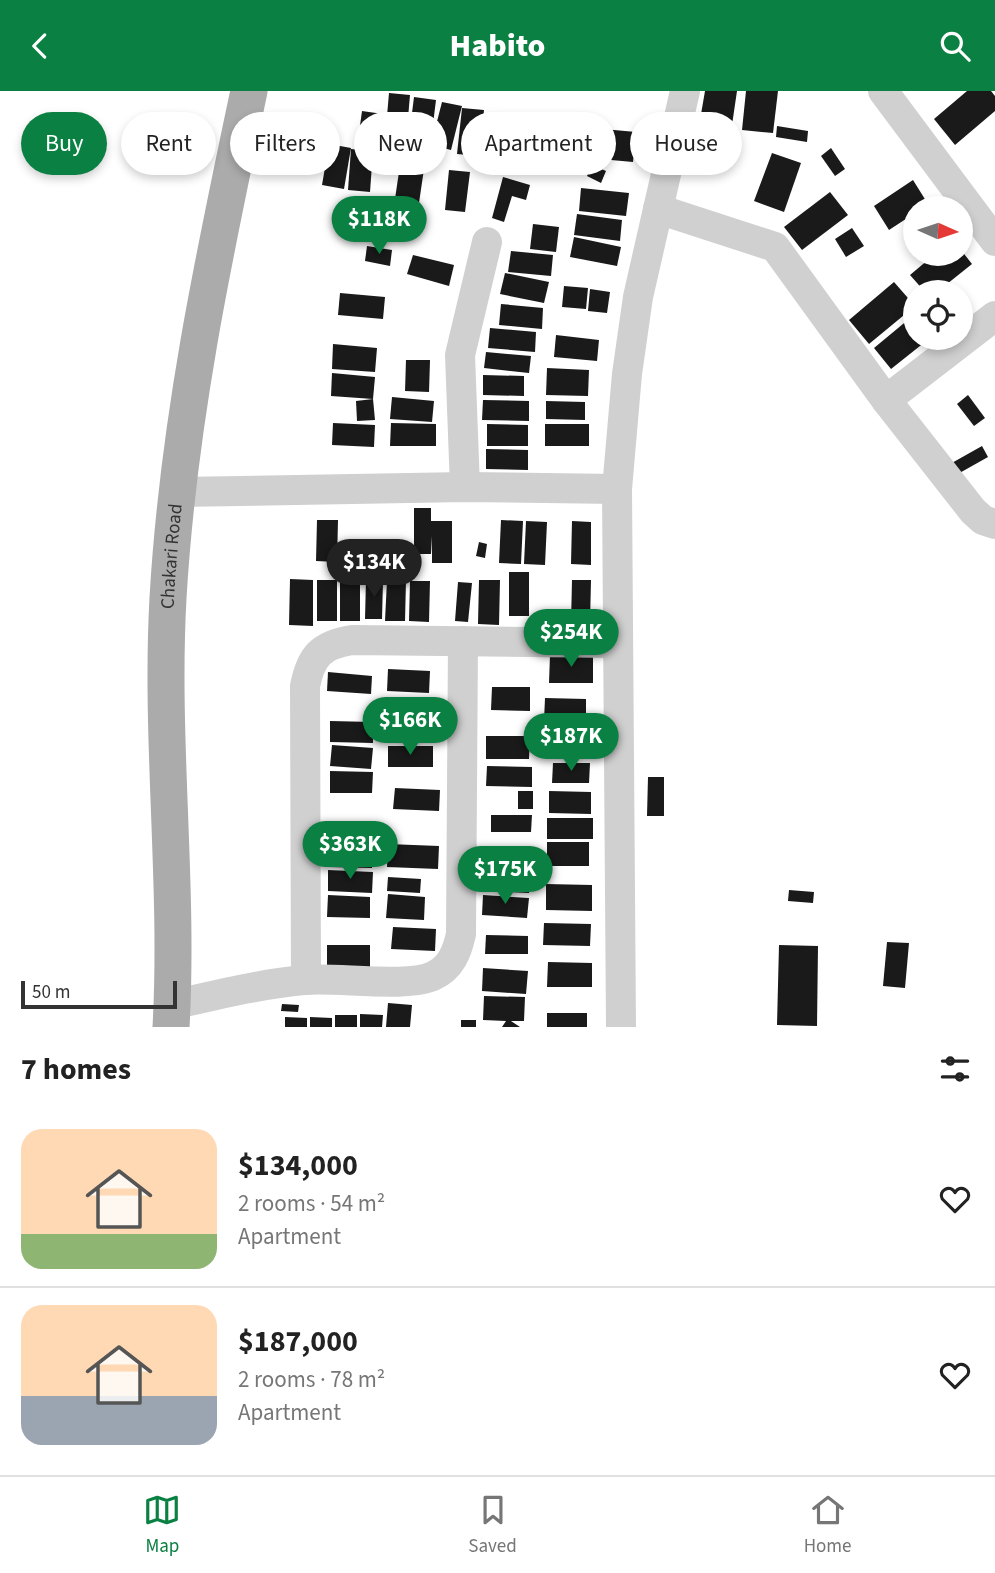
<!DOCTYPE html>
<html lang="en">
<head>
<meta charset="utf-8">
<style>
	:root { --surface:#fff; --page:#f6f6f6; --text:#222; --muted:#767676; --line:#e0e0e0; --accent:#0b8043 }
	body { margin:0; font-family:"Source Sans 3",sans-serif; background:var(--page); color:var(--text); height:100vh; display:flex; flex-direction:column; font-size:26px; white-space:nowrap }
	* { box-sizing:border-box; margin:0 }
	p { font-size:23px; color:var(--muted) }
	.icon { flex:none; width:38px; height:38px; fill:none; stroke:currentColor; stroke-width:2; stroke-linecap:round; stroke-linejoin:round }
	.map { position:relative; height:936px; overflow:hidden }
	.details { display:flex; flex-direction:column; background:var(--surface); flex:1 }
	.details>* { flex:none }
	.guide { position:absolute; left:21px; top:21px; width:954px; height:63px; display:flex; gap:14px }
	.needle { width:46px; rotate:93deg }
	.tools { position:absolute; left:903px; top:105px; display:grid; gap:14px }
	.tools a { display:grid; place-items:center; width:70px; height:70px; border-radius:50%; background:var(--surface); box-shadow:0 4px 10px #0003; font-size:35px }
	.scale { position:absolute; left:21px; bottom:18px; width:156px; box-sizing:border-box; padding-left:7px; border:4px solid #333; border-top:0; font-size:19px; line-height:24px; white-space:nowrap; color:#333; -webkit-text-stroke:5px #fff; paint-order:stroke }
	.price { position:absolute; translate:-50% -60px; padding:0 16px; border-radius:24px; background:var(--accent); color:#fff; font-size:23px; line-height:46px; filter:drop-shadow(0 2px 4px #0008) }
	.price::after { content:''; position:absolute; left:50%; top:42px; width:21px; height:16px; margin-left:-10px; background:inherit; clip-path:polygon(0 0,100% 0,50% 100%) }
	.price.active { background:#222; color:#fff }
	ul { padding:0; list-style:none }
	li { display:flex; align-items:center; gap:21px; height:175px; padding:0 21px }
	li+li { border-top:2px solid var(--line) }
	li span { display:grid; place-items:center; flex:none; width:196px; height:140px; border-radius:21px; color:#555 }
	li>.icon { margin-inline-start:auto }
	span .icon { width:84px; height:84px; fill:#fffc; stroke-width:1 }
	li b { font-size:30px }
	h2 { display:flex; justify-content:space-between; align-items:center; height:84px; padding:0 21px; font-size:30px }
	.chip { padding:0 24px; border-radius:32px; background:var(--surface); box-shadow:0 4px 10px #0003; font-size:24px; line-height:63px }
	.chip.active { background:var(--accent); color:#fff }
	header { display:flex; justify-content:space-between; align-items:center; height:91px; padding:0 21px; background:var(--accent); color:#fff; font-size:32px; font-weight:800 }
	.dock { display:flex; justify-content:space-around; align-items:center; height:98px; border-top:2px solid var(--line); background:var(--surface); font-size:19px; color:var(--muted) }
	.dock a { display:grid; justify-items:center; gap:4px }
	.dock .active { color:var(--accent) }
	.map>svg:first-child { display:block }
	.building { fill:#1a1a1a }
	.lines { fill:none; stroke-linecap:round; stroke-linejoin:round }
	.minor { stroke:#d0d0d0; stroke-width:30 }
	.major { stroke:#ababab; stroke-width:37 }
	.labels { text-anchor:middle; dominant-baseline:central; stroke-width:7; stroke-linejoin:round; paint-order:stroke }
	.street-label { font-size:19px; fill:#333; stroke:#fff }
</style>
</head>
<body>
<header><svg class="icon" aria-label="back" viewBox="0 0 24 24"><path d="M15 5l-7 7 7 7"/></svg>Habito<svg class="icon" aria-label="search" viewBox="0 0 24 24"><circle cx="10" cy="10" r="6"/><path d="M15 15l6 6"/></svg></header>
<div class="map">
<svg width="995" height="936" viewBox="0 0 995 936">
	<rect width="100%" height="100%" fill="#fff"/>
	<g class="building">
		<polygon points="705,0 737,0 732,34 700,29"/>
		<polygon points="746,0 778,0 773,42 742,39"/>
		<polygon points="967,0 991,0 995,5 995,20 955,54 934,28"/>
		<polygon points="389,2 410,4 406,50 385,48"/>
		<polygon points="414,6 436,9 430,57 408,54"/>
		<polygon points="442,11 462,15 451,59 431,54"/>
		<polygon points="462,17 484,19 479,65 457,63"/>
		<polygon points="362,20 383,23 380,45 359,42"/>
		<polygon points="512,26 533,30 525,74 504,70"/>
		<polygon points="535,33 556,36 552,78 530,76"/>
		<polygon points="777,35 808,40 807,51 776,46"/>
		<polygon points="560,36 581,38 576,84 556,82"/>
		<polygon points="592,37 636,41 633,71 589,67"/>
		<polygon points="329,53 351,57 344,98 322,94"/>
		<polygon points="831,57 845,78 835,85 821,65"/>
		<polygon points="351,58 373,60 370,101 348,99"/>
		<polygon points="772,62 801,72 784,121 754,110"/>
		<polygon points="401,67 425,71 419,112 395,108"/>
		<polygon points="592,74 606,80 601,92 587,85"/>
		<polygon points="449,79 470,81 465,121 445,119"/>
		<polygon points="503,86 530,94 526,109 512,105 504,131 492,127"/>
		<polygon points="913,89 928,113 922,117 915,117 915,122 889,139 874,115"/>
		<polygon points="581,97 629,102 626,125 579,120"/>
		<polygon points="830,101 848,124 802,159 784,136"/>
		<polygon points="577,123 622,129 620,150 574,144"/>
		<polygon points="533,133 559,136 556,161 530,158"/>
		<polygon points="852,137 864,155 846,166 835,148"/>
		<polygon points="574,146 621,156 617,175 570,166"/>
		<polygon points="367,155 392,159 390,175 365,170"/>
		<polygon points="961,159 972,173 937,201 925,201 910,184 935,163 961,163"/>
		<polygon points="511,160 553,164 551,185 508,181"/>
		<polygon points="413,164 454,174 449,195 407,183"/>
		<polygon points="505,182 549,191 544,212 500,203"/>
		<polygon points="894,191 915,215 869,253 849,229"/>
		<polygon points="564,195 588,197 586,218 562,216"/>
		<polygon points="590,198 610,201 607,222 588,220"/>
		<polygon points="340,202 385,206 383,228 338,224"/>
		<polygon points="501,213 543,217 542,238 499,234"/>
		<polygon points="915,223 915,247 930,247 891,278 874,257"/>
		<polygon points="490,237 536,241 535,261 488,257"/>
		<polygon points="556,244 599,249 597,270 554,266"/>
		<polygon points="333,253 377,257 375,281 332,278"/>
		<polygon points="486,261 531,265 529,282 484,277"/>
		<polygon points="406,269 430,269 429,301 405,300"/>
		<polygon points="547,277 589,279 588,305 546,304"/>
		<polygon points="332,282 375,286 373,308 331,305"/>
		<polygon points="483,284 524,285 524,305 483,304"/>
		<polygon points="968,304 985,327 974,335 957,313"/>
		<polygon points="392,306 434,310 432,331 390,328"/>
		<polygon points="373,308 375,329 357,330 356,310"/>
		<polygon points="483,309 529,310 529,330 482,329"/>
		<polygon points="546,310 585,311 585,329 546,328"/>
		<polygon points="333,332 375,334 374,356 332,354"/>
		<polygon points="391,332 436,333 436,355 390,355"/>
		<polygon points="487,333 528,334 528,355 487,355"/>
		<rect x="545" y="333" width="44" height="22"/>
		<polygon points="982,355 988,366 956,384 950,373"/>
		<polygon points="486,358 528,359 528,379 486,378"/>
		<polygon points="414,417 431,417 431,430 452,430 452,472 432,472 432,445 431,463 414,463"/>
		<polygon points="317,429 338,429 337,471 316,470"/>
		<polygon points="501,429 523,430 521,473 499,472"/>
		<polygon points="526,430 547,431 545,474 524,473"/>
		<polygon points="572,430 591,431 591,474 571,473"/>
		<rect x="386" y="449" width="14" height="19"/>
		<polygon points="479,451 487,453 485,467 476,465"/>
		<rect x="509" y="481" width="20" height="44"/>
		<polygon points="290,488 313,489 313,535 289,534"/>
		<rect x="317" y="489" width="20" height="41"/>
		<rect x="340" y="489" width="20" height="41"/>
		<polygon points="366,489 383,489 382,528 365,528"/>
		<polygon points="387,489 406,489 405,530 385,530"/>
		<polygon points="479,489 500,489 499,534 478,533"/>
		<polygon points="572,489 591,489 590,532 571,532"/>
		<polygon points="410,490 430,490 429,531 409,530"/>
		<polygon points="458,491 472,492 468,531 455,530"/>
		<polygon points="550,564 593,564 593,592 549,592"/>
		<polygon points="388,578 430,580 429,602 387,600"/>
		<polygon points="328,581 372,585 371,603 327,600"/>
		<polygon points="492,596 530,596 530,620 491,619"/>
		<polygon points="545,607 586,608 586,630 544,630"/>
		<polygon points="389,629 435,631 434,652 388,650"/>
		<polygon points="330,630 373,631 373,652 330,651"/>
		<polygon points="486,645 530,645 529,668 486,668"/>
		<polygon points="332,654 373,657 371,678 330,675"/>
		<rect x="388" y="655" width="45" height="21"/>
		<polygon points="553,672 590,672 589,692 552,692"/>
		<polygon points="487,675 532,676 532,696 486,695"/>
		<polygon points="330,680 373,681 372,702 330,702"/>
		<polygon points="648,686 664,686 664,725 647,725"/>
		<polygon points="395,697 440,699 439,720 393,718"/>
		<rect x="518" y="700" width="15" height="18"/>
		<polygon points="549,700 591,701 591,723 549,722"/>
		<polygon points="491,724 532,724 531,741 491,741"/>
		<rect x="547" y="727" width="46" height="21"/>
		<rect x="547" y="751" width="42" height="24"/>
		<polygon points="388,753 439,755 438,778 387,776"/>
		<polygon points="329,754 373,755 372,777 328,776"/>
		<polygon points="328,779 373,781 372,802 328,800"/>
		<polygon points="483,779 530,780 529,802 483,800"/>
		<polygon points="388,786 421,788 420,802 387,800"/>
		<polygon points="546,793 592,794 592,820 546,819"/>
		<polygon points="789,799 814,801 813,812 788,810"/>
		<polygon points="388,803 425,806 424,829 386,827"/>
		<polygon points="328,804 370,806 370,827 327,826"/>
		<polygon points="483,804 529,807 527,827 482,824"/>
		<polygon points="544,832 591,833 590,855 543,854"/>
		<polygon points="393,836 436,838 435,860 391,858"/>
		<polygon points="486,844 528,845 528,863 485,863"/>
		<polygon points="887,851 909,852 905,897 883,895"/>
		<polygon points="327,854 370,854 370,876 327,875"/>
		<polygon points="779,854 818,855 817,935 777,934"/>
		<polygon points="548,871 592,872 592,896 547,896"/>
		<polygon points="483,877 528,880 526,903 482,900"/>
		<polygon points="484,905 525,906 524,930 511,930 520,936 502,936 506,930 483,929"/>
		<polygon points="388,912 412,914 410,936 386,936"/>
		<polygon points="282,913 299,914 298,921 281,920"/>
		<rect x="547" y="922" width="40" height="14"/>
		<polygon points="360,923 383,924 382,936 360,936"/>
		<rect x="335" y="924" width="22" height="12"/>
		<polygon points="285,926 307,927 307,936 285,936"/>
		<polygon points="310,926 332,927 332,936 310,936"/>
		<rect x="461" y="929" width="15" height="7"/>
	</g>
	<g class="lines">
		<g class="minor">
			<polyline points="883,0 995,150"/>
			<polyline points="658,118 775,156 886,309 973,420 983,429 995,433"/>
			<polyline points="886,309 995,225"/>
			<polyline points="465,396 460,264 487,151"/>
			<polyline points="177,401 465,396 617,398"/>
			<path d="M306,889L305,595C311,565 321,554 352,549L617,552"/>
			<path d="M172,914C216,904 260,893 304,889C337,886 407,897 433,885C451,877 457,861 461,843L463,550"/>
			<polyline points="621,936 617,398 627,283 638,206 685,0"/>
		</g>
		<path class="major" id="s1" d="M171,936C179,793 160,650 168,507C178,334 213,169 249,0"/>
	</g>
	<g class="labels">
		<g class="street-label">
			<text stroke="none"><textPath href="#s1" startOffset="471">Chakari Road</textPath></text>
		</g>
	</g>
</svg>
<div class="tools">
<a><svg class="needle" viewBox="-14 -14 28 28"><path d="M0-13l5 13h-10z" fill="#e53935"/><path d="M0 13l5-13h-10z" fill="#767676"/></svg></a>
<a><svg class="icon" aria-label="locate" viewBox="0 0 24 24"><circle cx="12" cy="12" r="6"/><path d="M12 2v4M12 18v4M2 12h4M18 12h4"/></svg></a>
</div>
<div class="scale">50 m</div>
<b class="price" style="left:379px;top:165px">$118K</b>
<b class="price active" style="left:374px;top:508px">$134K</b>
<b class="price" style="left:571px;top:578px">$254K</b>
<b class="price" style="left:410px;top:666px">$166K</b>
<b class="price" style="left:571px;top:682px">$187K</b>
<b class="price" style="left:350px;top:790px">$363K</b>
<b class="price" style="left:505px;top:815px">$175K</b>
<div class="guide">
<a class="chip active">Buy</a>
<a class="chip">Rent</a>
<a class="chip">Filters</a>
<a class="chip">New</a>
<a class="chip">Apartment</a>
<a class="chip">House</a>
</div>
</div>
<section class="details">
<h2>7 homes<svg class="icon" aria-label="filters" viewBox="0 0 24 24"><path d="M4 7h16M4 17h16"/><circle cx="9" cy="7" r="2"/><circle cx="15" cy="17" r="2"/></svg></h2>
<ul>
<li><span style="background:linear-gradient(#ffd9b3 75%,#8fb573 0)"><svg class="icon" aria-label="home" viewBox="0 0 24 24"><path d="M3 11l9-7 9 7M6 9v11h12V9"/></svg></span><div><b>$134,000</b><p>2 rooms · 54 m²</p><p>Apartment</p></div><svg class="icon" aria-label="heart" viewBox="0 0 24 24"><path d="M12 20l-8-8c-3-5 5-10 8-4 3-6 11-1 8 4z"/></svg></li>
<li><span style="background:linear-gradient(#ffd9b3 65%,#9aa5b1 0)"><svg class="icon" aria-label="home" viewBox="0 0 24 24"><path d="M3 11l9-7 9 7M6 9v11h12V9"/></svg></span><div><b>$187,000</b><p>2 rooms · 78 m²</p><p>Apartment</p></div><svg class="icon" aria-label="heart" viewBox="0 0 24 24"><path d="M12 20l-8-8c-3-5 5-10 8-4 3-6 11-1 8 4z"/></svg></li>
</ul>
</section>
<nav class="dock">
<a class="active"><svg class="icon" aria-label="map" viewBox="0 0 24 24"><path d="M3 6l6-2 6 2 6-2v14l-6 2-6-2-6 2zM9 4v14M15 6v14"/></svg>Map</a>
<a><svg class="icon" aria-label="saved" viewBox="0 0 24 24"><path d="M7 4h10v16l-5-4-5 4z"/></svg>Saved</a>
<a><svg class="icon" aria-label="home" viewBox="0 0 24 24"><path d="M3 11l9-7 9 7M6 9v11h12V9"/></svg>Home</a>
</nav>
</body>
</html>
